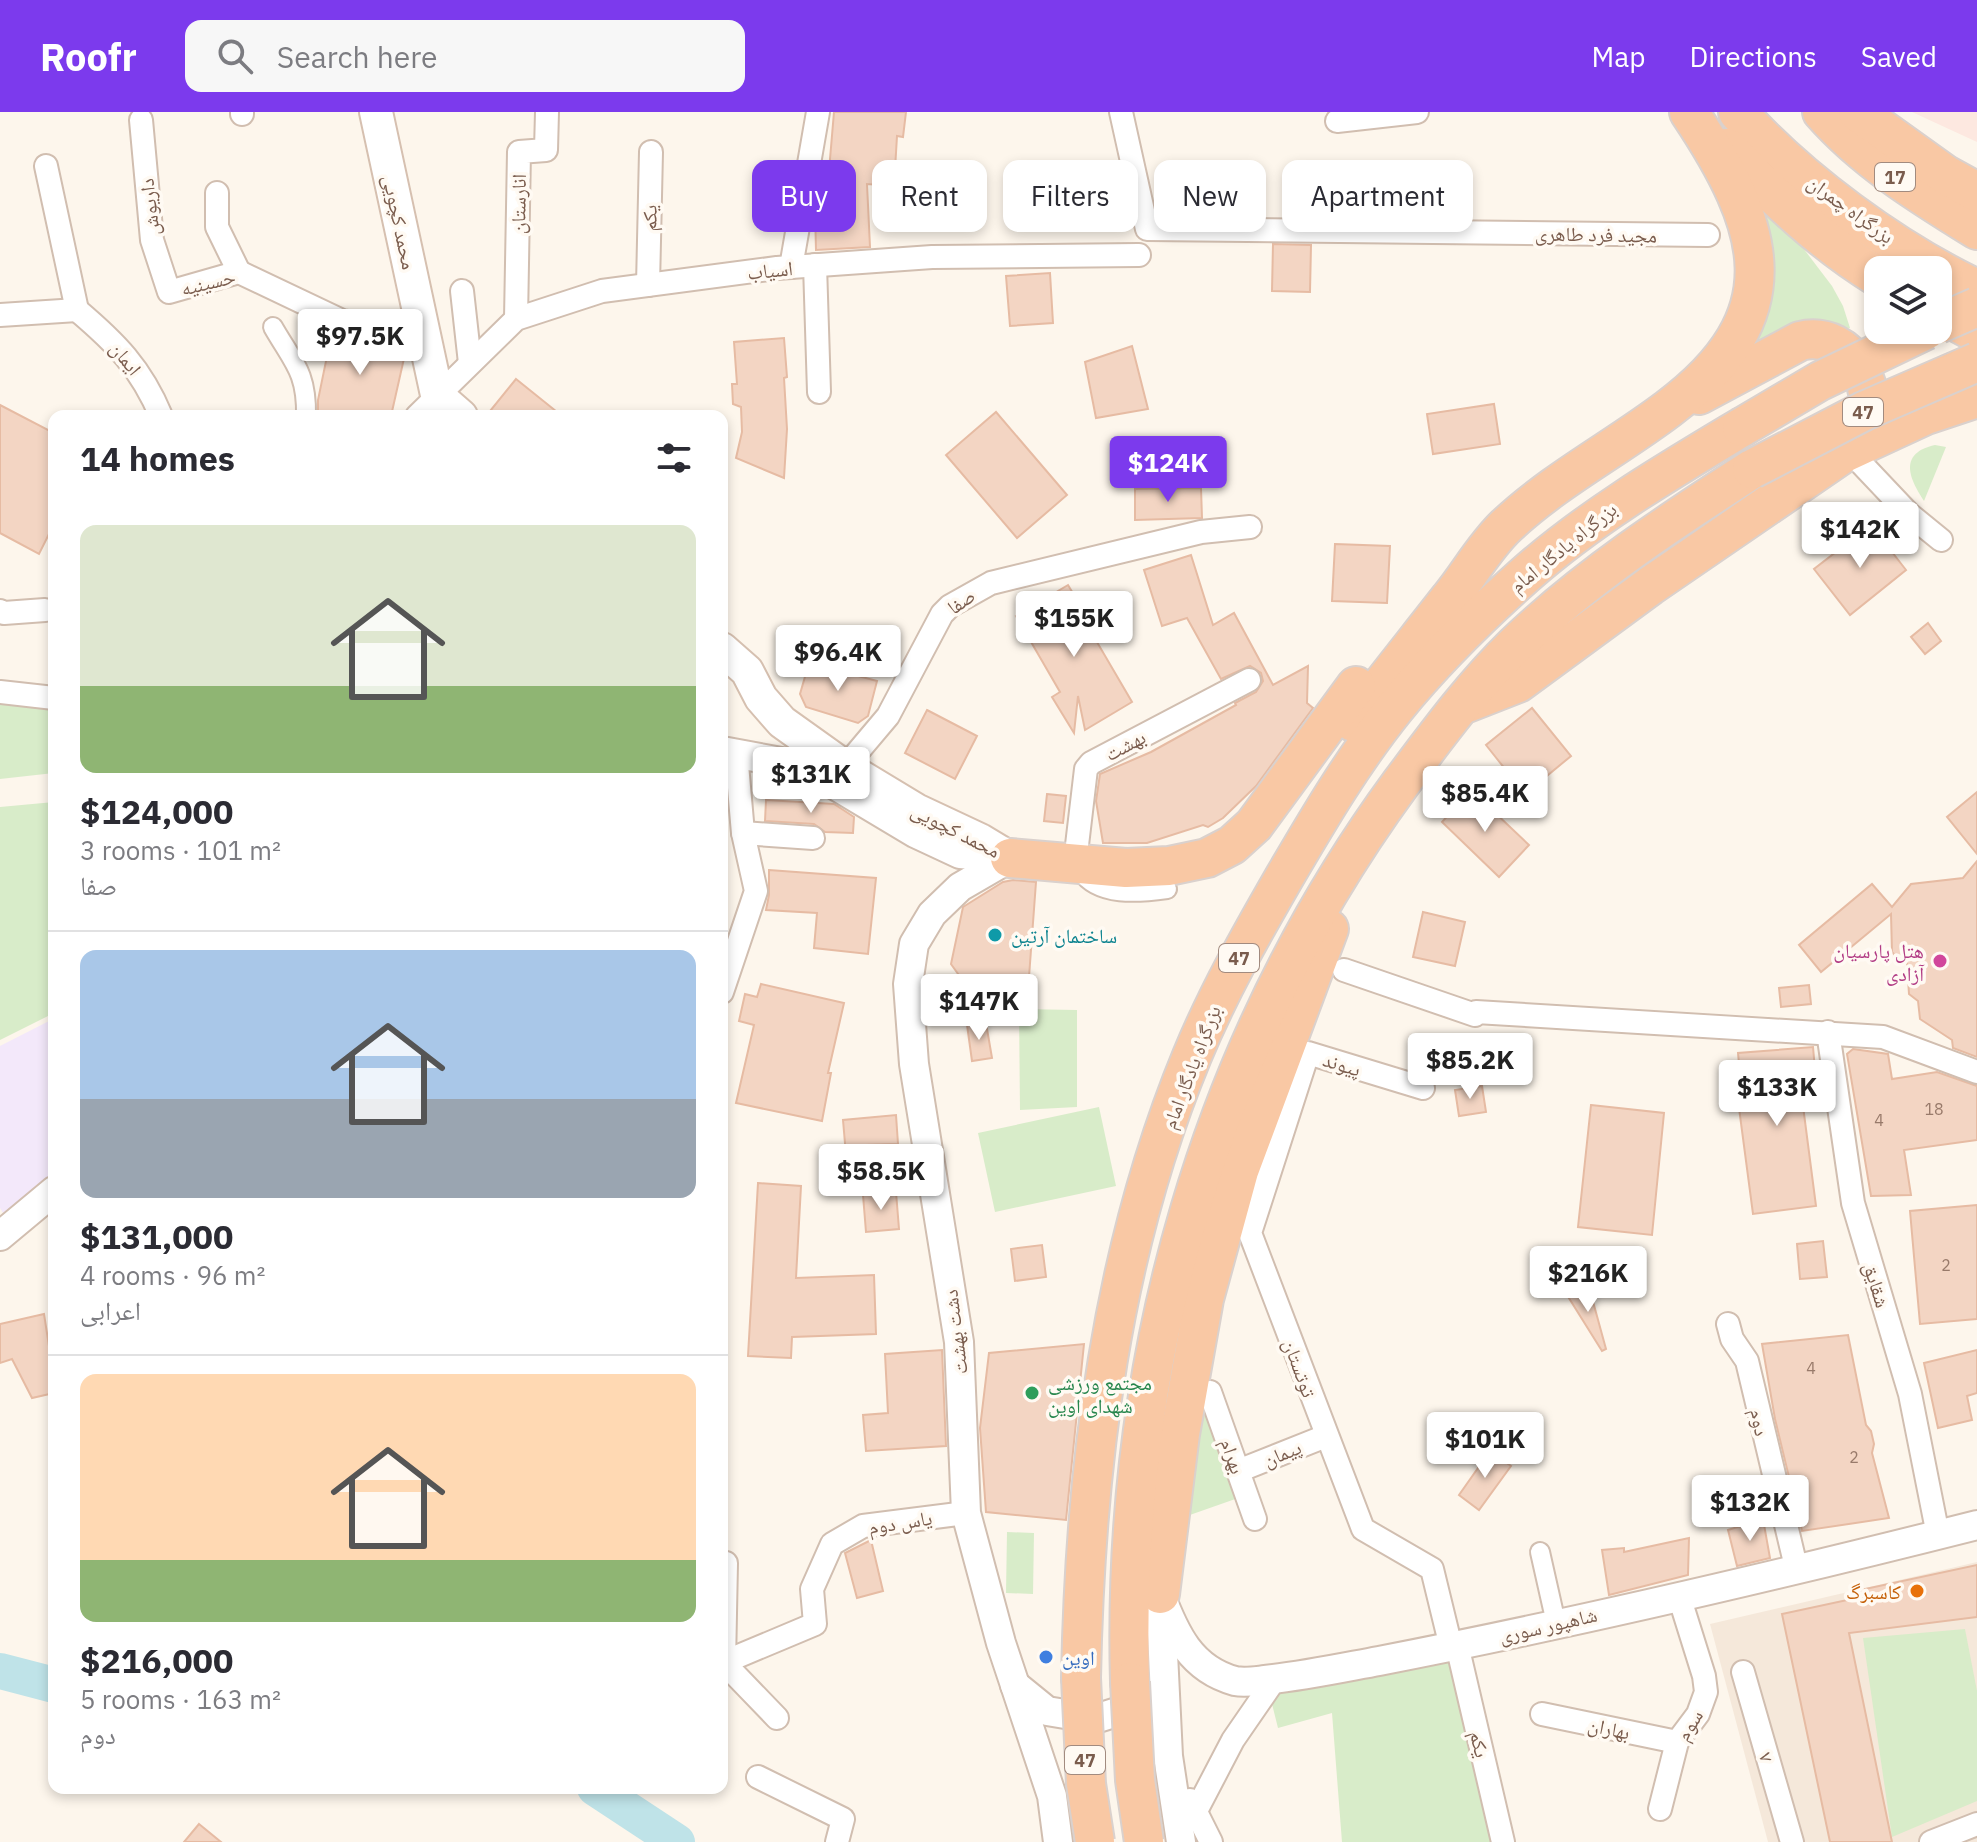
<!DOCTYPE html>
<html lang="en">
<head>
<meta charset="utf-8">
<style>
	:root { --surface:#fff; --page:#f7f7f7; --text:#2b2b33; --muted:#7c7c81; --line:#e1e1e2; --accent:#7c3aed }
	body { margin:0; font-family:"IBM Plex Sans","Noto Naskh Arabic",sans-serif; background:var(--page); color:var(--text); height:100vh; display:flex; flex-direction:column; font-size:30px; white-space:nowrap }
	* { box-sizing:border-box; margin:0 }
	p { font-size:26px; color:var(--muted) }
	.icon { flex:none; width:44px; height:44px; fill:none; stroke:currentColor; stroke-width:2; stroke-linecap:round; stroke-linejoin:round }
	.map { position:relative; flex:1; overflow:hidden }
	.panel { position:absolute; left:48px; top:298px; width:680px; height:1384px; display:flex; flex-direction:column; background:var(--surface); border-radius:16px; box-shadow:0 4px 12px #0003 }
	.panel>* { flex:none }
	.top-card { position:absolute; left:752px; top:48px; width:760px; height:72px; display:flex; gap:16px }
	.fabs { position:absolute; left:1864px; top:144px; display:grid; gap:16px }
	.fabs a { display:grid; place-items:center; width:88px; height:88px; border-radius:16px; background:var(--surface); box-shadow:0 4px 12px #0003; font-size:40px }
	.price { position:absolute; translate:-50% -68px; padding:0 18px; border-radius:8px; background:#fff; color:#222; font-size:26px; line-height:52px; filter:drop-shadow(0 2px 4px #0008) }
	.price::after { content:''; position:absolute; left:50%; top:48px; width:24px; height:18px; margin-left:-12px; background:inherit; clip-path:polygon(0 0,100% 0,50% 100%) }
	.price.active { background:var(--accent); color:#fff }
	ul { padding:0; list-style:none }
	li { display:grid; align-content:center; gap:16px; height:424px; padding:0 32px }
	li+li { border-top:2px solid var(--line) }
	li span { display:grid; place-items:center; height:248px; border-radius:16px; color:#555 }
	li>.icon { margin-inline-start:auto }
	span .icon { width:144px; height:144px; fill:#fffc; stroke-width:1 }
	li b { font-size:34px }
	h2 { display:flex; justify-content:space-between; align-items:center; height:96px; padding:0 32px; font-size:34px }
	.chip { padding:0 28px; border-radius:16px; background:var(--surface); box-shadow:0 4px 12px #0003; font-size:28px; line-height:72px }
	.chip.active { background:var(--accent); color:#fff }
	header { display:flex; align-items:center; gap:48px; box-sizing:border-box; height:112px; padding:0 40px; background:var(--accent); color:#fff }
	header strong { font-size:38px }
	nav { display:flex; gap:44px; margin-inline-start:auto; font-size:28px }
	.search { width:560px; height:72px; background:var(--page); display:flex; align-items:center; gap:20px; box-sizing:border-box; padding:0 28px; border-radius:16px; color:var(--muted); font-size:30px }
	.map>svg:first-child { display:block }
	.residential { fill:#f5e8da }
	.commercial { fill:#fde8e0 }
	.education { fill:#f3e8fa }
	.green { fill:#d8ecc9 }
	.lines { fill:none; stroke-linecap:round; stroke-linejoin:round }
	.river { stroke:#bfe3e8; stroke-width:36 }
	.building { fill:#f3d5c3; stroke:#e6bba3; stroke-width:2 }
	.pedestrian-casing { stroke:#d1beb0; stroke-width:22 }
	.minor-casing { stroke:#d1beb0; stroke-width:26 }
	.tertiary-casing { stroke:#d1beb0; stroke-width:32 }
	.secondary-casing { stroke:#d6c0b0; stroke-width:36 }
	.trunk-casing { stroke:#dad1cd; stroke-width:42 }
	.pedestrian { stroke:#fff; stroke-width:18 }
	.minor { stroke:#fff; stroke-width:22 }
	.tertiary { stroke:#fff; stroke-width:28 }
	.secondary { stroke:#fff; stroke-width:32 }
	.trunk { stroke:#f9c8a4; stroke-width:38 }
	.trunk-bridge-casing { stroke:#dad1cd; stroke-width:42; stroke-linecap:butt }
	.trunk-bridge { stroke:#f9c8a4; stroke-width:38 }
	.culture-dot { fill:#0f9aa8; stroke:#fffaf3; stroke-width:3 }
	.hotel-dot { fill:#d1479c; stroke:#fffaf3; stroke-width:3 }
	.leisure-dot { fill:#2e9e5b; stroke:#fffaf3; stroke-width:3 }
	.food-dot { fill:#e8710a; stroke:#fffaf3; stroke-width:3 }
	.shop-dot { fill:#3f7fe0; stroke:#fffaf3; stroke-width:3 }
	.labels { text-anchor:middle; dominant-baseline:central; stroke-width:7; stroke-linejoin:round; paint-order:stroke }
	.number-label { font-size:16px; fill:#987a6a }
	.shield { fill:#fffaf3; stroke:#a28b7f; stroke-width:2 }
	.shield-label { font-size:18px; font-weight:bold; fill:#7a5c4d }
	.street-label { font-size:20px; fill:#7a5c4d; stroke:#fffaf3 }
	.culture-label { font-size:20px; fill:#0d838f; stroke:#fffaf3; text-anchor:start }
	.hotel-label { font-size:20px; fill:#b23c85; stroke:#fffaf3; text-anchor:end }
	.leisure-label { font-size:20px; fill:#27864d; stroke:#fffaf3; text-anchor:start }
	.food-label { font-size:20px; fill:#c56008; stroke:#fffaf3; text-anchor:end }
	.shop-label { font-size:20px; fill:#366cbe; stroke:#fffaf3; text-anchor:start }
</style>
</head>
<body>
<header>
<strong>Roofr</strong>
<div class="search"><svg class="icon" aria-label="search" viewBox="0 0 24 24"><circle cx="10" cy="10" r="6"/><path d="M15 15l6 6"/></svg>Search here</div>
<nav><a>Map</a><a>Directions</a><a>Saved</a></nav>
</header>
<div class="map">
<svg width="1977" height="1730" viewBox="0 0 1977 1730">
	<rect width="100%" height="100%" fill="#fdf6ec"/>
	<polygon class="residential" points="1977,1450 1977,1730 1768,1730 1710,1512"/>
	<polygon class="commercial" points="1912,0 1977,0 1977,30"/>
	<polygon class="education" points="53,907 54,1062 42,1077 5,1104 0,1096 0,934"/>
	<g class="green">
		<polygon points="1749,65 1832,174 1843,194 1850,216 1732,258"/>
		<path d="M1935,333L1946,335L1924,389C1908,365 1899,341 1935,333Z"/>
		<polygon points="0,588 54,590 54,661 0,667"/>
		<polygon points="54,690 54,901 0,928 0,695"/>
		<polygon points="1019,897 1077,898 1077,995 1020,998"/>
		<polygon points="1099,995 1116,1074 995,1100 978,1021"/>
		<polygon points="1205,1284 1241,1385 1187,1404"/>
		<polygon points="1007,1420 1034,1421 1033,1482 1006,1481"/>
		<polygon points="1965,1517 1977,1579 1977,1689 1892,1725 1863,1526"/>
		<polygon points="1452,1543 1496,1730 1342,1730 1332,1601 1278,1616 1270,1584"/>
	</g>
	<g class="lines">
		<g class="river">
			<polyline points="0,1559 54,1573"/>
			<polyline points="595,1676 677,1730"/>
		</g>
	</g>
	<g class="building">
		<polygon points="834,0 906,0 903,25 897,24 894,74 867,72 870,135 816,138 815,99 816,94 826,94"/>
		<polygon points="1273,132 1311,133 1310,180 1272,179"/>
		<polygon points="1050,161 1053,211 1010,214 1006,164"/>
		<polygon points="332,220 376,228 401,237 405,242 391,304 325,304 318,302 318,288"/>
		<polygon points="784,226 787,265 784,266 787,317 784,366 736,346 742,320 741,295 733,292 732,272 737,272 734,230"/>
		<polygon points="1132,234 1148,297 1096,306 1085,250"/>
		<polygon points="516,267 562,304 486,304"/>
		<polygon points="1494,292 1500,332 1433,342 1427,302"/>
		<polygon points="0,293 54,321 54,412 39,442 0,421"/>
		<polygon points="996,300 1067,383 1017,426 946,343"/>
		<polygon points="1201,376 1202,406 1135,408 1135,377"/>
		<polygon points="1871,413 1906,458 1850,503 1814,457"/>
		<polygon points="1335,432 1390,434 1387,491 1332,489"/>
		<polygon points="1191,443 1213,513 1234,501 1273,573 1308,554 1307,591 1313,596 1256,674 1223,706 1208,715 1203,713 1147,731 1103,731 1096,689 1100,662 1151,640 1236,593 1235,591 1256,580 1263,569 1261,561 1250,554 1221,567 1187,506 1162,514 1144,458"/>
		<polygon points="1068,473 1098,523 1094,525 1132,590 1085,618 1078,584 1074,621 1052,585 1060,580 1016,504"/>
		<polygon points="1928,511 1941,529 1925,542 1911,525"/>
		<polygon points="809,551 877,569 868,604 858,611 806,595 800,582"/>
		<polygon points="1532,596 1571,644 1525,682 1486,633"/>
		<polygon points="927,598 977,624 955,667 905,641"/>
		<polygon points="1471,678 1529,733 1499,765 1442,710"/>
		<polygon points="1977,680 1977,742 1947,705"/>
		<polygon points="1047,682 1066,684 1063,711 1044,709"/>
		<polygon points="766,688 834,692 854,705 853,721 825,720 814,712 765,709"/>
		<polygon points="1977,749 1977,945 1953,936 1952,928 1920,907 1918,889 1909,882 1907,850 1899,848 1892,840 1891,802 1821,860 1799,833 1872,772 1892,795 1911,772 1963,766"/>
		<polygon points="769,758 876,766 868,842 814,836 817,801 766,798 769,783"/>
		<polygon points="1013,768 1036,770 1029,865 961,866 951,852 963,795 1003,770"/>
		<polygon points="1423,800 1465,810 1455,854 1413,845"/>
		<polygon points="761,872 844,891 828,961 831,961 822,1009 736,991 754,913 739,909 745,882 757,885"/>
		<polygon points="1809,873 1811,892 1781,895 1779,876"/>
		<polygon points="986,911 992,946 972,949 967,913"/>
		<polygon points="1813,935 1816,969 1800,971 1816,1094 1753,1102 1739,996 1743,995 1738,941"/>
		<polygon points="1853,937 1888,942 1892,967 1937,960 1977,974 1977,1028 1904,1038 1911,1083 1871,1084 1847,942"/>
		<polygon points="1482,974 1486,1000 1459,1004 1455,978"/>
		<polygon points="1591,993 1664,1001 1652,1123 1578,1115"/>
		<polygon points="896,1003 898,1032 865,1033 858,1035 853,1043 846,1043 843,1008"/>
		<polygon points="758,1071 801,1074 796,1166 874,1163 876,1222 792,1225 791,1246 748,1244"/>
		<polygon points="896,1080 899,1117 866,1120 863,1083"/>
		<polygon points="1977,1093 1977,1207 1920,1212 1910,1099"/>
		<polygon points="1823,1129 1827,1165 1800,1167 1797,1132"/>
		<polygon points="1042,1133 1046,1165 1015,1169 1011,1137"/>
		<polygon points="1589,1175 1606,1237 1602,1239 1567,1183"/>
		<polygon points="44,1202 51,1247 53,1246 54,1281 32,1286 12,1247 0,1251 0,1212"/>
		<polygon points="1848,1223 1866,1313 1871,1319 1874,1332 1872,1341 1889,1406 1802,1419 1775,1307 1762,1232"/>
		<polygon points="1084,1232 1066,1408 986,1400 980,1316 989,1241"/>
		<polygon points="942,1238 946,1334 866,1339 863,1303 888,1301 885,1242"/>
		<polygon points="1977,1238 1977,1281 1967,1284 1972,1308 1938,1316 1924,1251"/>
		<polygon points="1490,1339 1511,1354 1479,1398 1459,1383"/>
		<polygon points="1763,1407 1770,1446 1737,1454 1728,1418"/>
		<polygon points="1689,1426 1688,1463 1609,1483 1602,1438 1624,1436 1624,1440"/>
		<polygon points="871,1428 883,1479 857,1486 845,1441"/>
		<polygon points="1977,1453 1977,1505 1849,1521 1892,1730 1830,1730 1782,1502 1866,1484 1865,1477"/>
		<polygon points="199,1712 221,1730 184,1730"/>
	</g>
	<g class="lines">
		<g class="pedestrian-casing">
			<g id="pedestrian">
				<path d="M273,215C293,250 307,260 306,304"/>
				<path d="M1081,759C1098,785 1139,781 1167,777"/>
				<polyline points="1540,1440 1556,1511"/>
			</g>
		</g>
		<g class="minor-casing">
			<g id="minor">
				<polyline points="242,0 242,2"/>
				<polyline points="1121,0 1147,117 1708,123"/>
				<polyline points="141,8 152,128 169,180 239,160 342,209 388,216 425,231"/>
				<polyline points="1337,9 1417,0"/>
				<polyline points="46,54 77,198"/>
				<polyline points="217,81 217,115 239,160"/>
				<polyline points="815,153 819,280"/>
				<polyline points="791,155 818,0"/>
				<polyline points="648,173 651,40"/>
				<polyline points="462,179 470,251"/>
				<path d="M77,198C116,231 141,256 161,304"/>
				<polyline points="0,203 77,198"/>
				<polyline points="516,207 519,40 546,38 547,0"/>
				<polyline points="417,304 516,207 602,179 777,156 932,145 1139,143"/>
				<polyline points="1844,341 1856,346 1909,402 1941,428"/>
				<polyline points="0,499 4,501 45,498"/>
				<polyline points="0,580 54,586"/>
				<polyline points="845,655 888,604 942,502 950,494 991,471 1201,420 1250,415"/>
				<polyline points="743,721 813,726"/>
				<polyline points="1075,750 1086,657 1091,651 1249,568"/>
				<polyline points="1344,858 1475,903 1476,900 1883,925 1977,960"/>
				<polyline points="722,880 756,779 743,721 736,641"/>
				<polyline points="1828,920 1853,1091 1910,1282 1938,1423"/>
				<polyline points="1423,976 1308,941 1250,1121 1363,1417 1432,1457 1451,1535"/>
				<polyline points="866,1047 929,1046"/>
				<polyline points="1728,1212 1732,1227 1747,1249 1797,1459"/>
				<polyline points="1210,1280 1255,1407"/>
				<polyline points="1238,1359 1326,1324"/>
				<polyline points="726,1451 724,1551 777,1606"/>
				<polyline points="1457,1533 1503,1730"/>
				<polyline points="722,1551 815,1512 812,1477 832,1432 863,1414 966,1401"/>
				<polyline points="1743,1560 1792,1730"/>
				<polyline points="1542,1602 1677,1630"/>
				<polyline points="758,1665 843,1707 837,1730"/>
				<polyline points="1190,1688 1211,1730"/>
				<polyline points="1660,1697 1677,1630 1698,1602 1706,1580 1704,1564 1679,1484"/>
				<polyline points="1196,1699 1233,1628 1275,1567"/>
				<polyline points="1931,1730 1977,1712"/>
			</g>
		</g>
		<g class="tertiary-casing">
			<g id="tertiary">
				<polyline points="722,639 803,654 915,721 960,742 1009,746"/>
				<polyline points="1010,746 960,775 932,802 914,832 908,872 914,952 959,1230 966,1401 1001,1531 1052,1684 1058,1730"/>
				<polyline points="0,1124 54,1079"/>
				<path d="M1160,1482C1175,1522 1191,1557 1235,1569C1245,1571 1256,1569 1265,1568C1304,1564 1341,1556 1379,1549C1580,1510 1779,1463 1977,1413"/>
				<polyline points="1161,1500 1168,1644 1181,1730"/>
				<polyline points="1015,1573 1047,1599 1095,1607 1142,1592 1146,1586"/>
			</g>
		</g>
		<g class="secondary-casing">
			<g id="secondary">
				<polyline points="376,0 437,283 461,304"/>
				<polyline points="722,537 747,559 761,586 782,610 845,655 916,698 980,728 1010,746"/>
			</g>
		</g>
		<g class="trunk-casing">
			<g id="trunk">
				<path d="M1738,0C1799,68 1894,138 1977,177"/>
				<path d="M1822,0C1865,49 1922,84 1977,118"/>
				<polyline points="1858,0 1946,63 1977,80"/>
				<path d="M1727,36C1773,84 1821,130 1878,165"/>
				<polyline points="1938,200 1977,221"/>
				<path d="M1699,283L1800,229C1852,216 1886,283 1860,324"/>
				<polyline points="1467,591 1518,571 1650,474 1844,341 1926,303 1977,286"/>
				<path d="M1353,610C1385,568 1418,527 1450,486C1469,463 1484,435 1506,414C1555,368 1615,337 1668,297C1794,203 1766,115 1689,0"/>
				<polyline points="1010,746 1126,756 1169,754 1207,746 1232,733 1254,713 1356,574"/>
				<polyline points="1160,1482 1180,1322 1204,1187 1239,1059 1329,817"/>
				<path d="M1081,1566C1085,1355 1111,1140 1192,944C1218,881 1251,823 1285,764C1319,706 1353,648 1395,596C1433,549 1481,502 1526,462C1592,404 1667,360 1742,315"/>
				<path d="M1130,1570C1121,1247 1209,933 1401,671C1437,623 1472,575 1515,533C1586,465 1670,410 1752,357"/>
			</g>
		</g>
		<use href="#pedestrian" class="pedestrian"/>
		<use href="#minor" class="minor"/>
		<use href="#tertiary" class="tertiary"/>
		<use href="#secondary" class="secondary"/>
		<use href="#trunk" class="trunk"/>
		<g class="trunk-bridge-casing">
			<g id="trunk-bridge">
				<polyline points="1938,212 1977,195"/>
				<polyline points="1742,315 1820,269 1926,218"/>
				<polyline points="1752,357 1864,299 1977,250"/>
				<polyline points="1081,1566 1086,1672 1095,1730"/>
				<polyline points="1130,1570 1135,1668 1144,1730"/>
			</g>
		</g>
		<use href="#trunk-bridge" class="trunk-bridge"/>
	</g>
	<circle class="culture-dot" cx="995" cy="823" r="8"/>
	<circle class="hotel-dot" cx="1940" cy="849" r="8"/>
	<circle class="leisure-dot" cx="1032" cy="1281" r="8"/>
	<circle class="food-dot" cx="1917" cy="1479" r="8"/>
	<circle class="shop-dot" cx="1046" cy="1545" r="8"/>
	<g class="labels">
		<g class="number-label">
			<text x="1934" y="997">18</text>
			<text x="1879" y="1008">4</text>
			<text x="1946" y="1153">2</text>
			<text x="1811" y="1256">4</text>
			<text x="1854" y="1345">2</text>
		</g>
		<g class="shield">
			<rect x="1875" y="51" width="40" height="28" rx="6"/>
			<rect x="1843" y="286" width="40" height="28" rx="6"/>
			<rect x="1219" y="832" width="40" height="28" rx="6"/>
			<rect x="1065" y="1634" width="40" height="28" rx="6"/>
		</g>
		<g class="shield-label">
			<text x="1895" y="65">17</text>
			<text x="1863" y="300">47</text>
			<text x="1239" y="846">47</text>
			<text x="1085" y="1648">47</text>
		</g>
		<g class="street-label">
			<text transform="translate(518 92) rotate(-89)">انارستان</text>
			<text transform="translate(149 95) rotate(-96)">داریوش</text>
			<text transform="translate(1851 97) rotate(36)">بزرگراه چمران</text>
			<text transform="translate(649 106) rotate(-89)">یکم</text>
			<text transform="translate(400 110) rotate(78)">محمد کچویی</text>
			<text transform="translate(1596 122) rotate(1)">مجید فرد طاهری</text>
			<text transform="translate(770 158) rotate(-6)">اسیاب</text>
			<text transform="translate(208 170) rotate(-14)">حسینیه</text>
			<text transform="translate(126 246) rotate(51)">ایمان</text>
			<text transform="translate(1563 435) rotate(-39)">بزرگراه یادگار امام</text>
			<text transform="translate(961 489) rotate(-35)">صفا</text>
			<text transform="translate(1125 633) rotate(-28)">بهشت</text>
			<text transform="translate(956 718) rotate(27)">محمد کچویی</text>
			<text transform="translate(1342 952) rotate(17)">پیوند</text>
			<text transform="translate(1191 955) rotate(-69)">بزرگراه یادگار امام</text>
			<text transform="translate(1877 1173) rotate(73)">شقایق</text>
			<text transform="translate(955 1220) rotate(-97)">دشت بهشت</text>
			<text transform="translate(1300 1256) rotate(70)">توتستان</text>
			<text transform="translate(1760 1310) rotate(78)">دوم</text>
			<text transform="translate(1282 1341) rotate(-22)">پیمان</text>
			<text transform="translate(1233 1344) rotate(71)">بهرام</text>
			<text transform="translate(900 1410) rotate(-9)">یاس دوم</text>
			<text transform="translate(1548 1513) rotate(-13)">شاهپور سوری</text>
			<text transform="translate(1689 1613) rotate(-59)">سوم</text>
			<text transform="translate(1609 1616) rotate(12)">بهاران</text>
			<text transform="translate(1480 1632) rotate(77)">یکم</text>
			<text transform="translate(1767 1645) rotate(74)">۷</text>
		</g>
		<g class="culture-label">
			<text x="1011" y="823">ساختمان آرتین</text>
		</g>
		<g class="hotel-label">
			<text x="1924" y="838">هتل پارسیان<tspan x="1924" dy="23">آزادی</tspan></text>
		</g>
		<g class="leisure-label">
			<text x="1048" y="1270">مجتمع ورزشی<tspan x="1048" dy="23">شهدای اوین</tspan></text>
		</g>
		<g class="food-label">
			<text x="1901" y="1479">کاسبرگ</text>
		</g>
		<g class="shop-label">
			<text x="1062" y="1545">اوین</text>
		</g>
	</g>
</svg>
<div class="fabs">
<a><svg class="icon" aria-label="layers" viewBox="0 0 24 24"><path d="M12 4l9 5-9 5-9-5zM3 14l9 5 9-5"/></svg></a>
</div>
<b class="price" style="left:360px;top:265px">$97.5K</b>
<b class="price active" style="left:1168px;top:392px">$124K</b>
<b class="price" style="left:1860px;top:458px">$142K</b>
<b class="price" style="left:1074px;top:547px">$155K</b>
<b class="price" style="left:838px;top:581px">$96.4K</b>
<b class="price" style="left:811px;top:703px">$131K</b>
<b class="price" style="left:1485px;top:722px">$85.4K</b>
<b class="price" style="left:979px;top:930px">$147K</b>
<b class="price" style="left:1470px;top:989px">$85.2K</b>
<b class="price" style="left:1777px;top:1016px">$133K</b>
<b class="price" style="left:881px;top:1100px">$58.5K</b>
<b class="price" style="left:1588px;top:1202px">$216K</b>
<b class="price" style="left:1485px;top:1368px">$101K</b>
<b class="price" style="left:1750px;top:1431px">$132K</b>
<div class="top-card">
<a class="chip active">Buy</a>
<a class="chip">Rent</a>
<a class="chip">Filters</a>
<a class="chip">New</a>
<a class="chip">Apartment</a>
</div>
<section class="panel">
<h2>14 homes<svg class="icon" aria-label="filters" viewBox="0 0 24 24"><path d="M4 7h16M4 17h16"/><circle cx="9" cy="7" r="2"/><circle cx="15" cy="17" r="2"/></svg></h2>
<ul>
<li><span style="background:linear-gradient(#dfe7d0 65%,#8fb573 0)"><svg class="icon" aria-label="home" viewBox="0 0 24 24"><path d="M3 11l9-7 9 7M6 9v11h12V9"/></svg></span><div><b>$124,000</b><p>3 rooms · 101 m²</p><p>صفا</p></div></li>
<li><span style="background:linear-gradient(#a9c7e8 60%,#9aa5b1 0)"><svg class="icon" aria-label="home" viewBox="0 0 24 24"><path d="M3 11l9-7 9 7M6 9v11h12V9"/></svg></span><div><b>$131,000</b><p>4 rooms · 96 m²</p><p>اعرابی</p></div></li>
<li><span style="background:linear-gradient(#ffd9b3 75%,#8fb573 0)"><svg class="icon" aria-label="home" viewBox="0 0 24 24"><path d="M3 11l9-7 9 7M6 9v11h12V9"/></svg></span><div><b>$216,000</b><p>5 rooms · 163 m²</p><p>دوم</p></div></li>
</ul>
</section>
</div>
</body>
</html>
